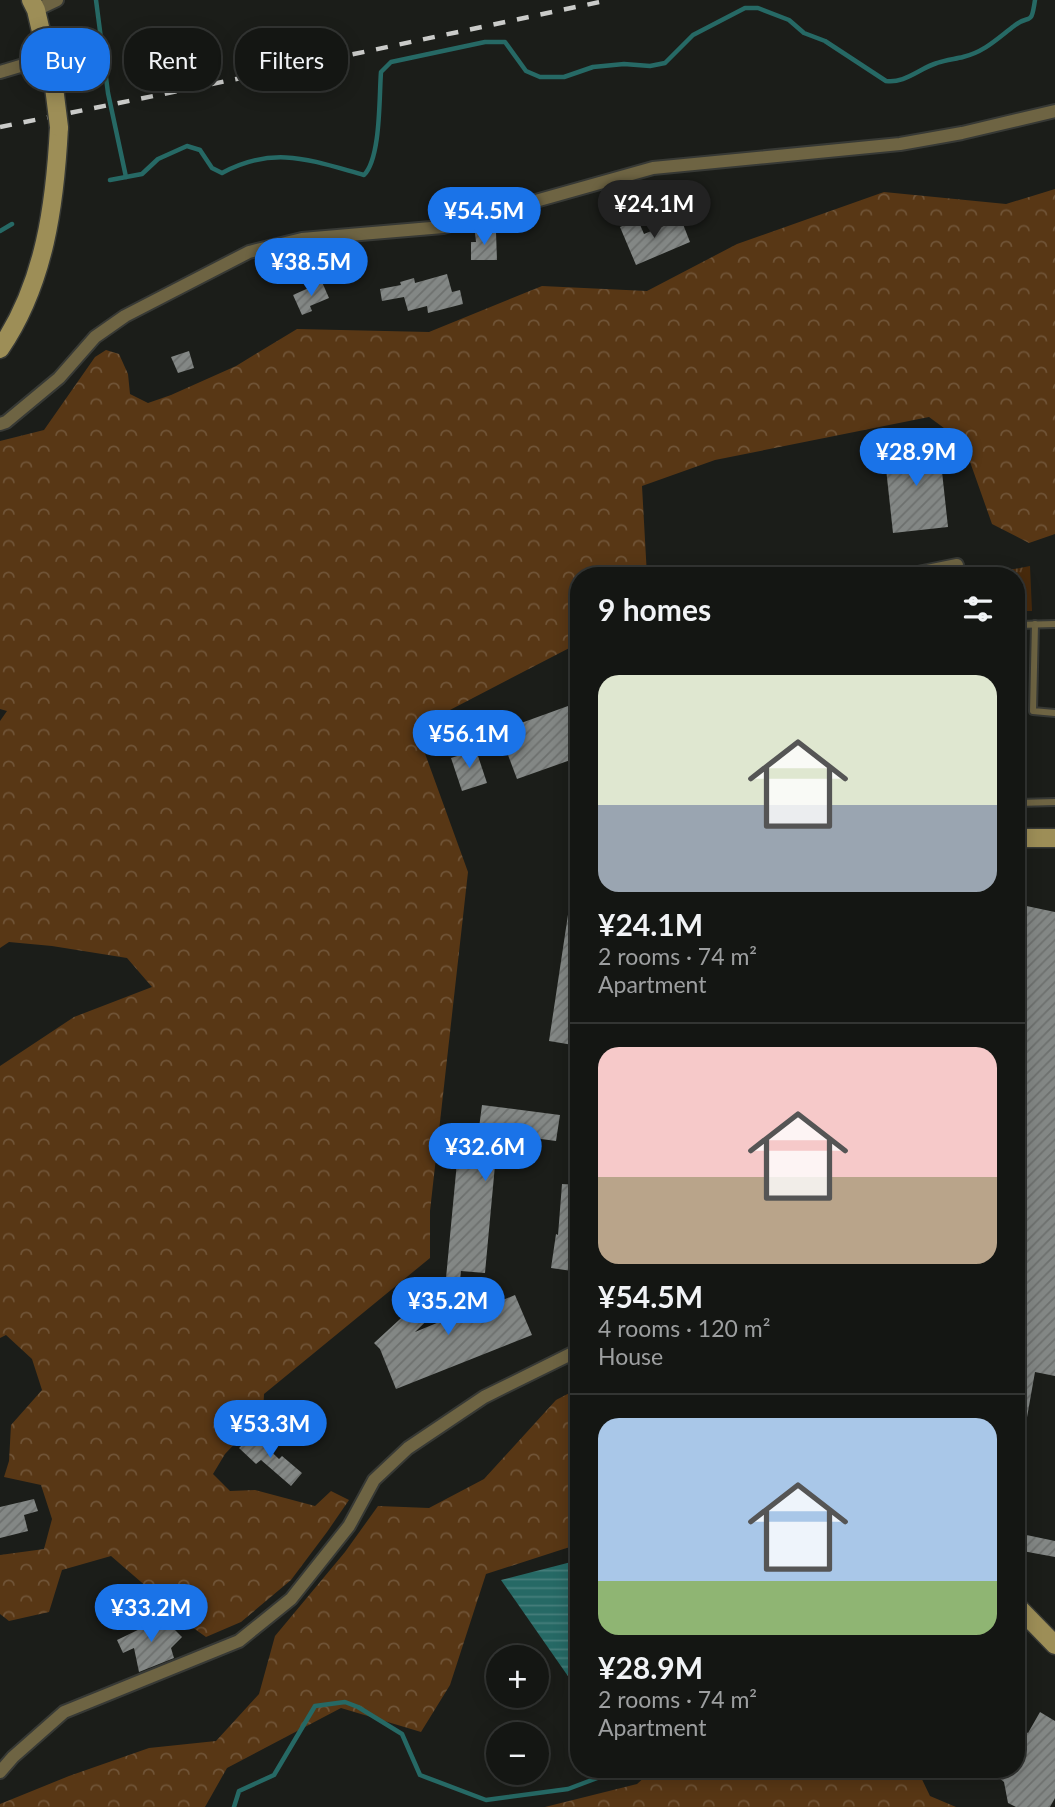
<!DOCTYPE html>
<html lang="en">
<head>
<meta charset="utf-8">
<style>
	:root { --surface:#141613; --page:#212321; --text:#f1f3f6; --muted:#9d9fa0; --line:#333533; --accent:#1a73e8 }
	body { margin:0; font-family:Lato,sans-serif; background:var(--page); color:var(--text); height:100vh; display:flex; flex-direction:column; font-size:26px; white-space:nowrap }
	* { box-sizing:border-box; margin:0 }
	p { font-size:23px; color:var(--muted) }
	.icon { flex:none; width:38px; height:38px; fill:none; stroke:currentColor; stroke-width:2; stroke-linecap:round; stroke-linejoin:round }
	.map { position:relative; flex:1; overflow:hidden }
	.drawer { position:absolute; left:570px; top:567px; width:455px; height:1211px; display:flex; flex-direction:column; background:var(--surface); border-radius:28px; box-shadow:0 4px 18px #0003,0 0 0 2px var(--line) }
	.drawer>* { flex:none }
	.guide { position:absolute; left:21px; top:28px; width:444px; height:63px; display:flex; gap:14px }
	.tools { position:absolute; left:486px; top:1645px; display:grid; gap:14px }
	.tools a { display:grid; place-items:center; width:63px; height:63px; border-radius:50%; background:var(--surface); box-shadow:0 4px 18px #0003,0 0 0 2px var(--line); font-size:35px }
	.price { position:absolute; translate:-50% -60px; padding:0 16px; border-radius:24px; background:var(--accent); color:#fff; font-size:23px; line-height:46px; filter:drop-shadow(0 2px 4px #0008) }
	.price::after { content:''; position:absolute; left:50%; top:42px; width:21px; height:16px; margin-left:-10px; background:inherit; clip-path:polygon(0 0,100% 0,50% 100%) }
	.price.active { background:#222; color:#fff }
	ul { padding:0; list-style:none }
	li { display:grid; align-content:center; gap:14px; height:371px; padding:0 28px }
	li+li { border-top:2px solid var(--line) }
	li span { display:grid; place-items:center; height:217px; border-radius:21px; color:#555 }
	li>.icon { margin-inline-start:auto }
	span .icon { width:126px; height:126px; fill:#fffc; stroke-width:1 }
	li b { font-size:30px }
	h2 { display:flex; justify-content:space-between; align-items:center; height:84px; padding:0 28px; font-size:30px }
	.pill { padding:0 24px; border-radius:28px; background:var(--surface); box-shadow:0 4px 18px #0003,0 0 0 2px var(--line); font-size:24px; line-height:63px }
	.pill.active { background:var(--accent); color:#fff }
	.map>svg:first-child { display:block }
	.grass { fill:url(#grass-tufts) }
	.forest { fill:url(#forest-crowns) }
	.water { fill:url(#water-rules) }
	.lines { fill:none; stroke-linecap:round; stroke-linejoin:round }
	.stream { stroke:#266965; stroke-width:4.5 }
	.building { fill:url(#building-hatch) }
	.lane-casing { stroke:#373935; stroke-width:10 }
	.street-casing { stroke:#373935; stroke-width:16 }
	.secondary-casing { stroke:#373935; stroke-width:21 }
	.lane { stroke:#6e6443; stroke-width:6 }
	.street { stroke:#6e6443; stroke-width:12 }
	.secondary { stroke:#9d8e57; stroke-width:18 }
	.rail { stroke:#cacbc9; stroke-width:4.5; stroke-dasharray:12 12; stroke-linecap:butt }
	.secondary-bridge-casing { stroke:#373935; stroke-width:21; stroke-linecap:butt }
	.secondary-bridge { stroke:#9d8e57; stroke-width:18 }
</style>
</head>
<body>
<div class="map">
<svg width="1055" height="1807" viewBox="0 0 1055 1807">
	<defs>
		<pattern id="grass-tufts" width="24" height="20" patternUnits="userSpaceOnUse" patternTransform="scale(1.75)"><rect width="24" height="20" fill="#482a0c"/><path d="M3 7l-1-3M5 7V3M7 7l1-3M15 17l-1-3M17 17v-4M19 17l1-3" fill="none" stroke="#62492f"/></pattern>
		<pattern id="forest-crowns" width="20" height="18" patternUnits="userSpaceOnUse" patternTransform="scale(1.75)"><rect width="20" height="18" fill="#583715"/><path d="M2 6a3 3 0 1 1 6 0M12 15a3 3 0 1 1 6 0" fill="none" stroke="#705437"/></pattern>
		<pattern id="water-rules" width="6" height="5" patternUnits="userSpaceOnUse" patternTransform="scale(1.75)"><rect width="6" height="5" fill="#266965"/><path d="M0 2.5h6" fill="none" stroke="#457e7b"/></pattern>
		<pattern id="building-hatch" width="6" height="6" patternUnits="userSpaceOnUse" patternTransform="scale(1.75)"><rect width="6" height="6" fill="#838785"/><path d="M-1 1l2-2M0 6l6-6M5 7l2-2" fill="none" stroke="#6d706e"/></pattern>
	</defs>
	<rect width="100%" height="100%" fill="#1b1d19"/>
	<polygon class="grass" points="1030,566 1032,611 1017,611 1017,576 979,576"/>
	<g class="forest">
		<polygon points="1055,189 1055,534 1029,543 992,524 963,442 929,417 715,460 642,486 647,576 579,576 579,643 448,711 423,748 468,872 430,1211 430,1258 264,1394 263,1414 225,1454 213,1474 230,1491 255,1490 315,1506 331,1491 349,1500 327,1532 291,1580 241,1622 206,1637 175,1615 148,1588 111,1556 62,1570 49,1612 9,1621 0,1614 0,1555 44,1549 52,1519 41,1485 4,1477 9,1461 11,1425 42,1390 32,1359 6,1335 0,1338 0,1066 74,1017 152,987 127,958 52,946 9,942 0,948 0,721 7,711 0,709 0,441 44,430 95,357 106,350 119,354 128,374 130,394 148,403 171,395 236,366 297,329 429,332 542,286 647,291 737,244 884,192 1006,204"/>
		<polygon points="579,1388 579,1544 486,1574 450,1685 421,1732 341,1708 227,1768 205,1807 0,1807 0,1804 69,1776 149,1748 216,1741 259,1694 275,1636 345,1552 378,1506 429,1508 484,1479 556,1400"/>
		<polygon points="654,1769 917,1769 930,1796 956,1807 545,1807 637,1784"/>
	</g>
	<polygon class="water" points="579,1560 579,1692 501,1580"/>
	<g class="lines">
		<g class="stream">
			<polyline points="96,0 108,93 126,177"/>
			<path d="M110,180L142,174L158,159L187,146L200,150L212,168L222,173C274,145 310,160 364,175C381,158 379,97 381,72L391,62L485,42H505L526,71L540,77H564L593,67L624,64L650,66L665,63L693,35L745,8H758L789,20L804,33L825,41L886,81C904,84 920,68 937,63C945,60 955,59 963,57C984,52 997,39 1014,26C1030,13 1031,28 1035,0"/>
			<polyline points="0,231 12,224"/>
			<polyline points="234,1807 239,1791 274,1775 315,1706 345,1702 358,1707 402,1734 420,1775 486,1800 568,1789 600,1777 613,1769"/>
		</g>
	</g>
	<g class="building">
		<polygon points="681,219 690,242 636,265 620,227 638,220 644,234"/>
		<polygon points="496,232 497,260 471,260 471,242 476,242 475,233"/>
		<polygon points="447,274 452,292 460,290 463,304 428,313 427,306 408,311 404,297 382,301 380,289 401,285 400,282 414,278 415,283"/>
		<polygon points="322,282 329,298 310,306 312,311 302,315 293,295"/>
		<polygon points="189,351 194,368 178,373 171,357"/>
		<polygon points="939,444 948,527 893,533 884,450"/>
		<polygon points="579,702 579,757 517,779 499,731"/>
		<polygon points="476,750 487,783 462,791 451,758"/>
		<polygon points="573,876 579,877 579,1046 549,1041 569,908 568,908"/>
		<polygon points="1017,904 1055,912 1055,1376 1035,1372 1023,1440 1017,1440"/>
		<polygon points="482,1105 560,1115 556,1141 498,1133 485,1273 461,1271 460,1280 446,1278 459,1141 477,1143"/>
		<polygon points="562,1184 579,1185 579,1272 551,1268 556,1234 558,1235"/>
		<polygon points="437,1285 450,1298 415,1332 473,1308 474,1312 515,1295 532,1335 396,1389 380,1349 374,1343"/>
		<polygon points="253,1434 279,1459 282,1456 302,1473 291,1486 261,1460 256,1464 239,1448"/>
		<polygon points="34,1499 38,1511 24,1515 28,1531 0,1538 0,1507"/>
		<polygon points="1017,1533 1055,1541 1055,1557 1017,1550"/>
		<polygon points="162,1617 182,1637 171,1648 174,1658 139,1672 134,1648 123,1653 117,1640 144,1627 146,1633"/>
		<polygon points="1040,1712 1055,1721 1055,1798 1050,1807 1016,1807 1008,1803 1004,1782 988,1769 1017,1769 1017,1727 1028,1733"/>
	</g>
	<g class="lines">
		<g class="lane-casing">
			<g id="lane">
				<polyline points="1035,624 1033,711 1055,713"/>
				<polyline points="1017,625 1055,624"/>
				<polyline points="1017,803 1055,802"/>
			</g>
		</g>
		<g class="street-casing">
			<g id="street">
				<polyline points="36,10 57,0"/>
				<polyline points="0,72 47,58"/>
				<polyline points="0,424 6,422 59,378 95,337 125,316 249,252 302,239 443,227 653,168 900,144 962,133 1055,111"/>
				<polyline points="903,576 957,565"/>
				<polyline points="0,1772 13,1757 64,1712 239,1641 291,1599 349,1526 374,1480 408,1448 484,1397 579,1350"/>
			</g>
		</g>
		<g class="secondary-casing">
			<g id="secondary">
				<polyline points="31,0 36,10 54,87"/>
				<path d="M0,349C45,283 55,204 59,127"/>
				<polyline points="1017,838 1055,838"/>
				<polyline points="1017,1606 1055,1645"/>
			</g>
		</g>
		<use href="#lane" class="lane"/>
		<use href="#street" class="street"/>
		<use href="#secondary" class="secondary"/>
		<polyline class="rail" points="0,127 203,86 609,0"/>
		<g class="secondary-bridge-casing">
			<polyline id="secondary-bridge" points="54,87 59,127"/>
		</g>
		<use href="#secondary-bridge" class="secondary-bridge"/>
	</g>
</svg>
<div class="tools">
<a>+</a>
<a>−</a>
</div>
<b class="price active" style="left:654px;top:240px">¥24.1M</b>
<b class="price" style="left:484px;top:247px">¥54.5M</b>
<b class="price" style="left:311px;top:298px">¥38.5M</b>
<b class="price" style="left:916px;top:488px">¥28.9M</b>
<b class="price" style="left:469px;top:770px">¥56.1M</b>
<b class="price" style="left:485px;top:1183px">¥32.6M</b>
<b class="price" style="left:448px;top:1337px">¥35.2M</b>
<b class="price" style="left:270px;top:1460px">¥53.3M</b>
<b class="price" style="left:151px;top:1644px">¥33.2M</b>
<div class="guide">
<a class="pill active">Buy</a>
<a class="pill">Rent</a>
<a class="pill">Filters</a>
</div>
<section class="drawer">
<h2>9 homes<svg class="icon" aria-label="filters" viewBox="0 0 24 24"><path d="M4 7h16M4 17h16"/><circle cx="9" cy="7" r="2"/><circle cx="15" cy="17" r="2"/></svg></h2>
<ul>
<li><span style="background:linear-gradient(#dfe7d0 60%,#9aa5b1 0)"><svg class="icon" aria-label="home" viewBox="0 0 24 24"><path d="M3 11l9-7 9 7M6 9v11h12V9"/></svg></span><div><b>¥24.1M</b><p>2 rooms · 74 m²</p><p>Apartment</p></div></li>
<li><span style="background:linear-gradient(#f6c9c9 60%,#b9a48a 0)"><svg class="icon" aria-label="home" viewBox="0 0 24 24"><path d="M3 11l9-7 9 7M6 9v11h12V9"/></svg></span><div><b>¥54.5M</b><p>4 rooms · 120 m²</p><p>House</p></div></li>
<li><span style="background:linear-gradient(#a9c7e8 75%,#8fb573 0)"><svg class="icon" aria-label="home" viewBox="0 0 24 24"><path d="M3 11l9-7 9 7M6 9v11h12V9"/></svg></span><div><b>¥28.9M</b><p>2 rooms · 74 m²</p><p>Apartment</p></div></li>
</ul>
</section>
</div>
</body>
</html>
